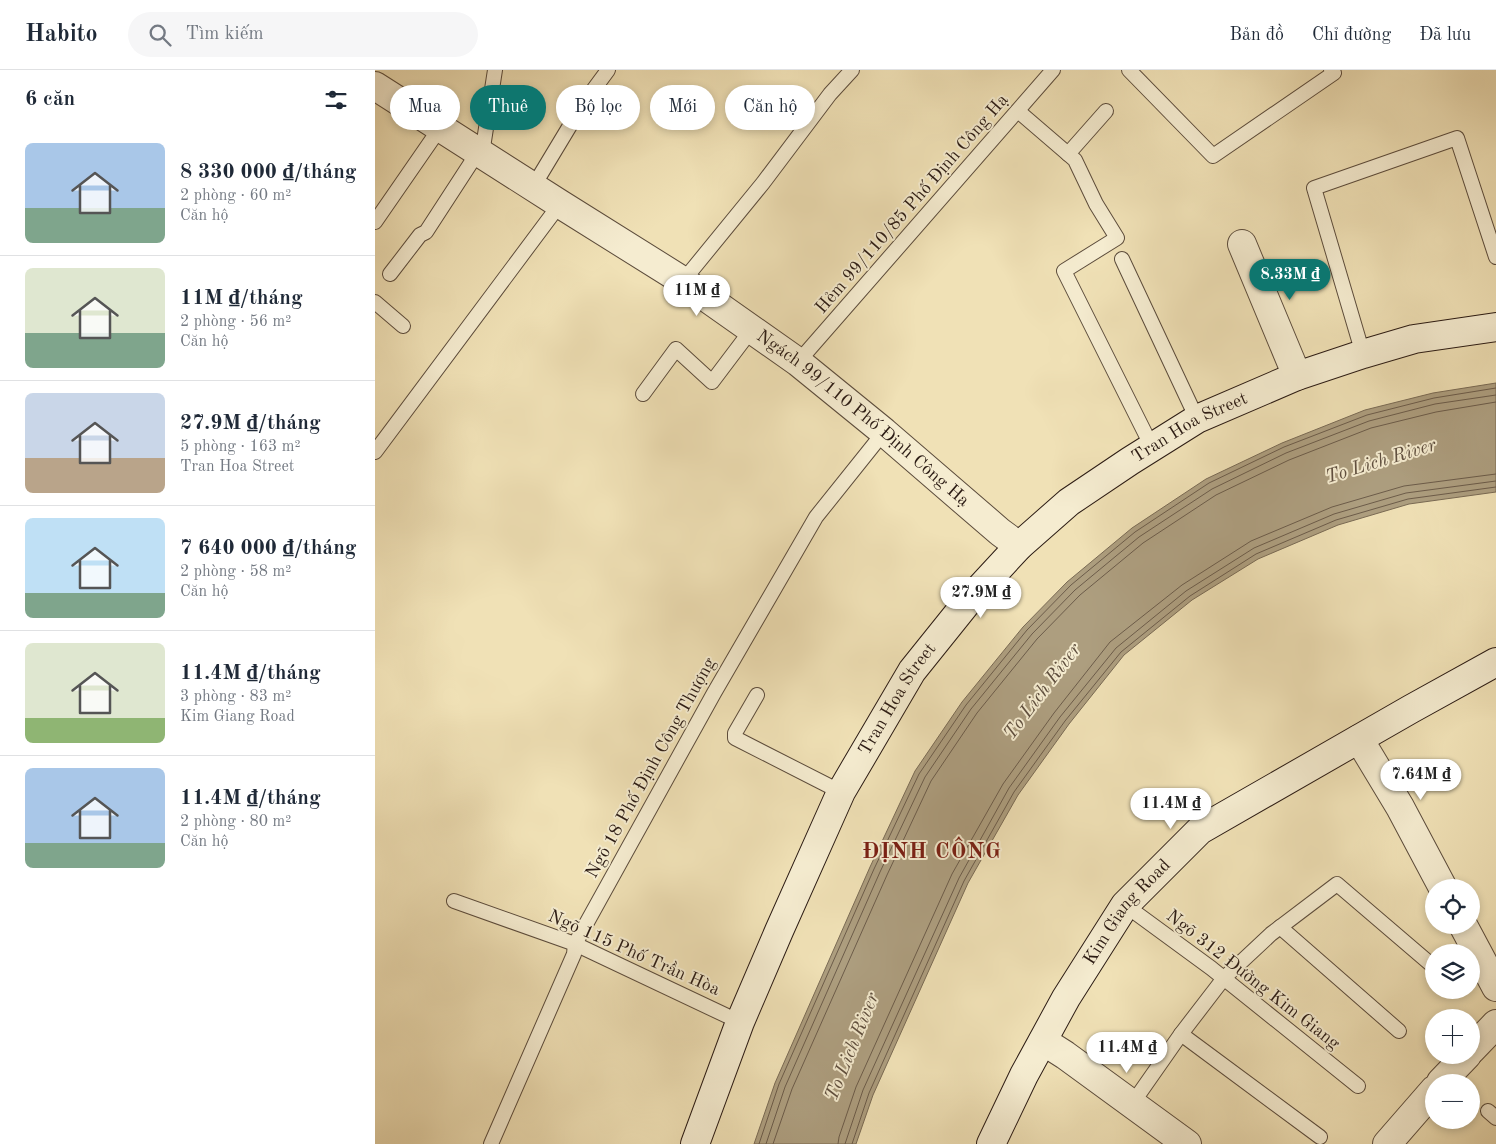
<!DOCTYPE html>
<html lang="vi">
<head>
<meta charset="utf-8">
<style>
	:root { --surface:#fff; --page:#f6f6f7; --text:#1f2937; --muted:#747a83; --line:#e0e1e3; --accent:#0f766e }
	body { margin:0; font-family:"Old Standard TT",serif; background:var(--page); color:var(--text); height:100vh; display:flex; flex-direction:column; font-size:19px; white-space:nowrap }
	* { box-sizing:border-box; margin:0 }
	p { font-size:16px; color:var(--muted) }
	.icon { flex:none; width:28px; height:28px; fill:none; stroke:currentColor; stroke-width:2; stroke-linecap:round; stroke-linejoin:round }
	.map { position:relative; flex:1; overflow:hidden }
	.side { display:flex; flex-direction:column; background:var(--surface); width:375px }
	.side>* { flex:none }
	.guide { position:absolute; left:15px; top:15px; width:475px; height:45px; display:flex; gap:10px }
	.controls { position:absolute; left:1050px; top:809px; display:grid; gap:10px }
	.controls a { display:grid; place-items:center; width:55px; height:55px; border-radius:50%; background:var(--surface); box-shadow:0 2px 8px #0003; font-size:25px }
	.price { position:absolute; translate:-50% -42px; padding:0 11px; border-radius:18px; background:#fff; color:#222; font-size:16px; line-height:32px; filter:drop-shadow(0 1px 2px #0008) }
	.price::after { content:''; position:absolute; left:50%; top:30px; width:15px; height:11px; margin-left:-8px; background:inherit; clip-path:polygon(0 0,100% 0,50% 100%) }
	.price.active { background:var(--accent); color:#fff }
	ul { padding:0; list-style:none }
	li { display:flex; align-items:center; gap:15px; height:125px; padding:0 25px }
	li+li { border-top:1px solid var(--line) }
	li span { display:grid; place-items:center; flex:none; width:140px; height:100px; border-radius:8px; color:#555 }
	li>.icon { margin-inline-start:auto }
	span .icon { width:60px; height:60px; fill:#fffc; stroke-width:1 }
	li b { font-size:21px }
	h2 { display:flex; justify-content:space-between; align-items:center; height:60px; padding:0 25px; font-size:21px }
	.tag { padding:0 18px; border-radius:22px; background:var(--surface); box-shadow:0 2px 8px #0003; font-size:18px; line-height:45px }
	.tag.active { background:var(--accent); color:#fff }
	header { display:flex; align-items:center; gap:30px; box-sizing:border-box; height:70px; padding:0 25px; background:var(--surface); border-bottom:1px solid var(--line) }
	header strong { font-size:24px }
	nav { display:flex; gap:28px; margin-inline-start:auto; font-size:18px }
	.search { width:350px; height:45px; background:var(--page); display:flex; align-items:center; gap:12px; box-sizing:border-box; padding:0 18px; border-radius:28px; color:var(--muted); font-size:19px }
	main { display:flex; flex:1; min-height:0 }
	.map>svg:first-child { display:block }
	.water { fill:#ad9e7f; stroke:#796a54 }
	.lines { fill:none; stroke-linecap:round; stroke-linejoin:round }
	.shore { stroke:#6c5c4a; stroke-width:1 }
	.lane-casing { stroke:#5c4c3c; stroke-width:16 }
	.street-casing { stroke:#5c4c3c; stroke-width:30 }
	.secondary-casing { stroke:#2b1b14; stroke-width:30 }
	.lane { stroke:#f5ecd0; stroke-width:14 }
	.street { stroke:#f5ecd0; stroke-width:28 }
	.secondary { stroke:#f5ecd0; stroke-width:28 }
	.labels { text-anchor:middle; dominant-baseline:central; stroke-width:4; stroke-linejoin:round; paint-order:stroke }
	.street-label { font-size:18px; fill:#2b1b14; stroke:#f5ecd0 }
	.water-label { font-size:19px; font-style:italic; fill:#5f4f3f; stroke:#f5ecd0 }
	.district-label { font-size:22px; font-weight:bold; letter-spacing:1px; fill:#7a1f14; stroke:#f5ecd0 }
</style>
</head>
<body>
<header>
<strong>Habito</strong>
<div class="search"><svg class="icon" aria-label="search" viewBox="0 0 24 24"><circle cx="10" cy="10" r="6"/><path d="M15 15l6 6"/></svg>Tìm kiếm</div>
<nav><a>Bản đồ</a><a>Chỉ đường</a><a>Đã lưu</a></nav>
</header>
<main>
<section class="side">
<h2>6 căn<svg class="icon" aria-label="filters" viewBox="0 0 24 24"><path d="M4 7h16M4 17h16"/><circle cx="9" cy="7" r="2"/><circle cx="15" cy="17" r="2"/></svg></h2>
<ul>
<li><span style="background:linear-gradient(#a9c7e8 65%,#7fa58c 0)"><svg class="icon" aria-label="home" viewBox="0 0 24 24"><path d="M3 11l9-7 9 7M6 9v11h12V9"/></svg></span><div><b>8 330 000 ₫/tháng</b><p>2 phòng · 60 m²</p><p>Căn hộ</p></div></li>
<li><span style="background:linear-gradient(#dfe7d0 65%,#7fa58c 0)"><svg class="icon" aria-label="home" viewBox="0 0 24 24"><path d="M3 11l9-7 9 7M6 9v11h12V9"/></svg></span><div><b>11M ₫/tháng</b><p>2 phòng · 56 m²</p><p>Căn hộ</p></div></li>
<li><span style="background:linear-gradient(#c9d6e8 65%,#b9a48a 0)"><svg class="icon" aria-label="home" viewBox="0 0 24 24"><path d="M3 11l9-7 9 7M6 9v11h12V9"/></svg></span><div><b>27.9M ₫/tháng</b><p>5 phòng · 163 m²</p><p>Tran Hoa Street</p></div></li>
<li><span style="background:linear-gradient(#bfe0f5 75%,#7fa58c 0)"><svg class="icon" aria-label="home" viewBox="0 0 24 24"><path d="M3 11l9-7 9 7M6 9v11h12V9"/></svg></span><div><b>7 640 000 ₫/tháng</b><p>2 phòng · 58 m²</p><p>Căn hộ</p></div></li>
<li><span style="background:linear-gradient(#dfe7d0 75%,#8fb573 0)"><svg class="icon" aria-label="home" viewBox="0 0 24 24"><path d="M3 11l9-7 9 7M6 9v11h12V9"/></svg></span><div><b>11.4M ₫/tháng</b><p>3 phòng · 83 m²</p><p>Kim Giang Road</p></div></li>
<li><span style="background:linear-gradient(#a9c7e8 75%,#7fa58c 0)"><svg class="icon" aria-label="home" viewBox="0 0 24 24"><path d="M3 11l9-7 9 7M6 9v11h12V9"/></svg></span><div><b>11.4M ₫/tháng</b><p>2 phòng · 80 m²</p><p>Căn hộ</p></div></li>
</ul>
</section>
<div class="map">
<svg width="1121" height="1074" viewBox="0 0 1121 1074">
	<rect width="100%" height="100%" fill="#f0e1b6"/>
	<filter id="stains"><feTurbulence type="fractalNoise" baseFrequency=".004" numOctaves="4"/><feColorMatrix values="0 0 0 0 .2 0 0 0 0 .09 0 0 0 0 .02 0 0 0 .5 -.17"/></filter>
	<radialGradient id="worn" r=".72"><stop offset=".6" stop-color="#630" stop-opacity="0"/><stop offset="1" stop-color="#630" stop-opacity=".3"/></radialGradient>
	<polygon class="water" points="1121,313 1121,422 1034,434 963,455 883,489 817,530 749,585 694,654 643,725 593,813 498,1025 481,1074 379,1074 400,1013 495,797 540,701 587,632 648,557 692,512 757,458 831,409 907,373 990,340 1058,323"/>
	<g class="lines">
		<g class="shore">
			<polyline points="384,1074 404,1014 499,799 544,704 591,635 652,560 696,515 760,462 834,413 909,377 992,345 1059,328 1121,318"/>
			<polyline points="391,1074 410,1017 505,802 550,707 596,639 657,564 700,520 764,467 837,419 911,383 994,351 1060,334 1121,325"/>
			<polyline points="398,1074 417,1019 512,805 556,711 602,643 662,569 705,525 768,473 841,425 914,390 996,358 1061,342 1121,332"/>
			<polyline points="463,1074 464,1067 481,1017 577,804 628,714 679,643 735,572 807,515 876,471 957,437 1029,416 1121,404"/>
			<polyline points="470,1074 488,1020 584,808 634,718 685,647 741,578 811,521 879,478 959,444 1031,423 1121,411"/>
			<polyline points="477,1074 494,1023 589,811 639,722 690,651 746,582 815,526 881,484 961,450 1033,429 1121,417"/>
		</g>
		<g class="lane-casing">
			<g id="lane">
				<polyline points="754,0 838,86 959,3 956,0"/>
				<polyline points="643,41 700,90 721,134 742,168 689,201 777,377"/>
				<polyline points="107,84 120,0"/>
				<polyline points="693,84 731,41"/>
				<polyline points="158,117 208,34 233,0"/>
				<polyline points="0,152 65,58"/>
				<polyline points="747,189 822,349"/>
				<polyline points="15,204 45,165 51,162 103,82"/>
				<polyline points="308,211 388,113 455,24 477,0"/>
				<polyline points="0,232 28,256"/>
				<polyline points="988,284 939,118 1082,68 1121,187"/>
				<polyline points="423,292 678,0"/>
				<polyline points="268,324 301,279 337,312 377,259"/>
				<polyline points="0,382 185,134"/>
				<polyline points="382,625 360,663 360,668 466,722"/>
				<polyline points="79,831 200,874 365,952"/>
				<polyline points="750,835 836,898 983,1016"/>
				<polyline points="905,857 1024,961"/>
				<polyline points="757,1034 806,964"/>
				<polyline points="1113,1041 1121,1048"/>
				<polyline points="945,1067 806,964 849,908 896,864 962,814 1059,897"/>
				<polyline points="116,1074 199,884 200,874 339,623 441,447 509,362"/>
			</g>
		</g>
		<g class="street-casing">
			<g id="street">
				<path id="s1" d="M0,16L185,134L308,211L423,292L509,362L625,462L644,476"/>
				<polyline points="867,174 922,306"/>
				<polyline points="984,669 1025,737 1068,818"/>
				<polyline points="1088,855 1121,917"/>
				<polyline points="668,971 690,985 812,1074"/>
				<polyline points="1096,980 1121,954"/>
				<polyline points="1066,1012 1092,985"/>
				<polyline points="1012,1074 1059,1020"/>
			</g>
		</g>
		<g class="secondary-casing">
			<g id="secondary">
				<path id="s2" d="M320,1074L365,952L404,861L466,722L537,601L594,530L644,476L694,432L755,391L822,349L922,306L988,284L1039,269L1121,257"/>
				<path id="s3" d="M616,1074L649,1005L691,928L750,835L825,760L1036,639L1121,592"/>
			</g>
		</g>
		<use href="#lane" class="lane"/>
		<use href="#street" class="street"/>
		<use href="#secondary" class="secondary"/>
	</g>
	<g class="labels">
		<g class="street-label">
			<text transform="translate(537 134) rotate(-49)">Hẻm 99/110/85 Phố Định Công Hạ</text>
			<text stroke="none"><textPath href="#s1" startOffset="591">Ngách 99/110 Phố Định Công Hạ</textPath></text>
			<text stroke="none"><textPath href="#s2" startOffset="895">Tran Hoa Street</textPath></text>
			<text stroke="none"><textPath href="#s2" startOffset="490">Tran Hoa Street</textPath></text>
			<text transform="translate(276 698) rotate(-61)">Ngõ 18 Phố Định Công Thượng</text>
			<text stroke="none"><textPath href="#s3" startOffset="270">Kim Giang Road</textPath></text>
			<text transform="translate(259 883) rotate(24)">Ngõ 115 Phố Trần Hòa</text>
			<text transform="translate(878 910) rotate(38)">Ngõ 312 Đường Kim Giang</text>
		</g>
		<g class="water-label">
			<text transform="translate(1006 392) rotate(-17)">To Lich River</text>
			<text transform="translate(668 622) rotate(-53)">To Lich River</text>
			<text transform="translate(478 977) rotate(-68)">To Lich River</text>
		</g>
		<g class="district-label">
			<text x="557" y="782">ĐỊNH CÔNG</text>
		</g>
	</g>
	<rect width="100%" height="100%" filter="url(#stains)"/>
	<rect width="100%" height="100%" fill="url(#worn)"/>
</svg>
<div class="controls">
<a><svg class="icon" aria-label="locate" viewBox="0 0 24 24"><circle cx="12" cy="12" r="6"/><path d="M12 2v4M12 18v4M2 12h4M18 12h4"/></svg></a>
<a><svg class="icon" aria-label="layers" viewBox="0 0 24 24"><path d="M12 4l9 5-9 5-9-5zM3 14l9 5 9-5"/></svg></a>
<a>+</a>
<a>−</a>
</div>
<b class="price active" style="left:915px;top:231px">8.33M ₫</b>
<b class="price" style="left:322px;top:247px">11M ₫</b>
<b class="price" style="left:606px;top:549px">27.9M ₫</b>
<b class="price" style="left:1046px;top:731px">7.64M ₫</b>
<b class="price" style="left:796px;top:760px">11.4M ₫</b>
<b class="price" style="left:752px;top:1004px">11.4M ₫</b>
<div class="guide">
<a class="tag">Mua</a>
<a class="tag active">Thuê</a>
<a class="tag">Bộ lọc</a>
<a class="tag">Mới</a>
<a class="tag">Căn hộ</a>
</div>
</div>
</main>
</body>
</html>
